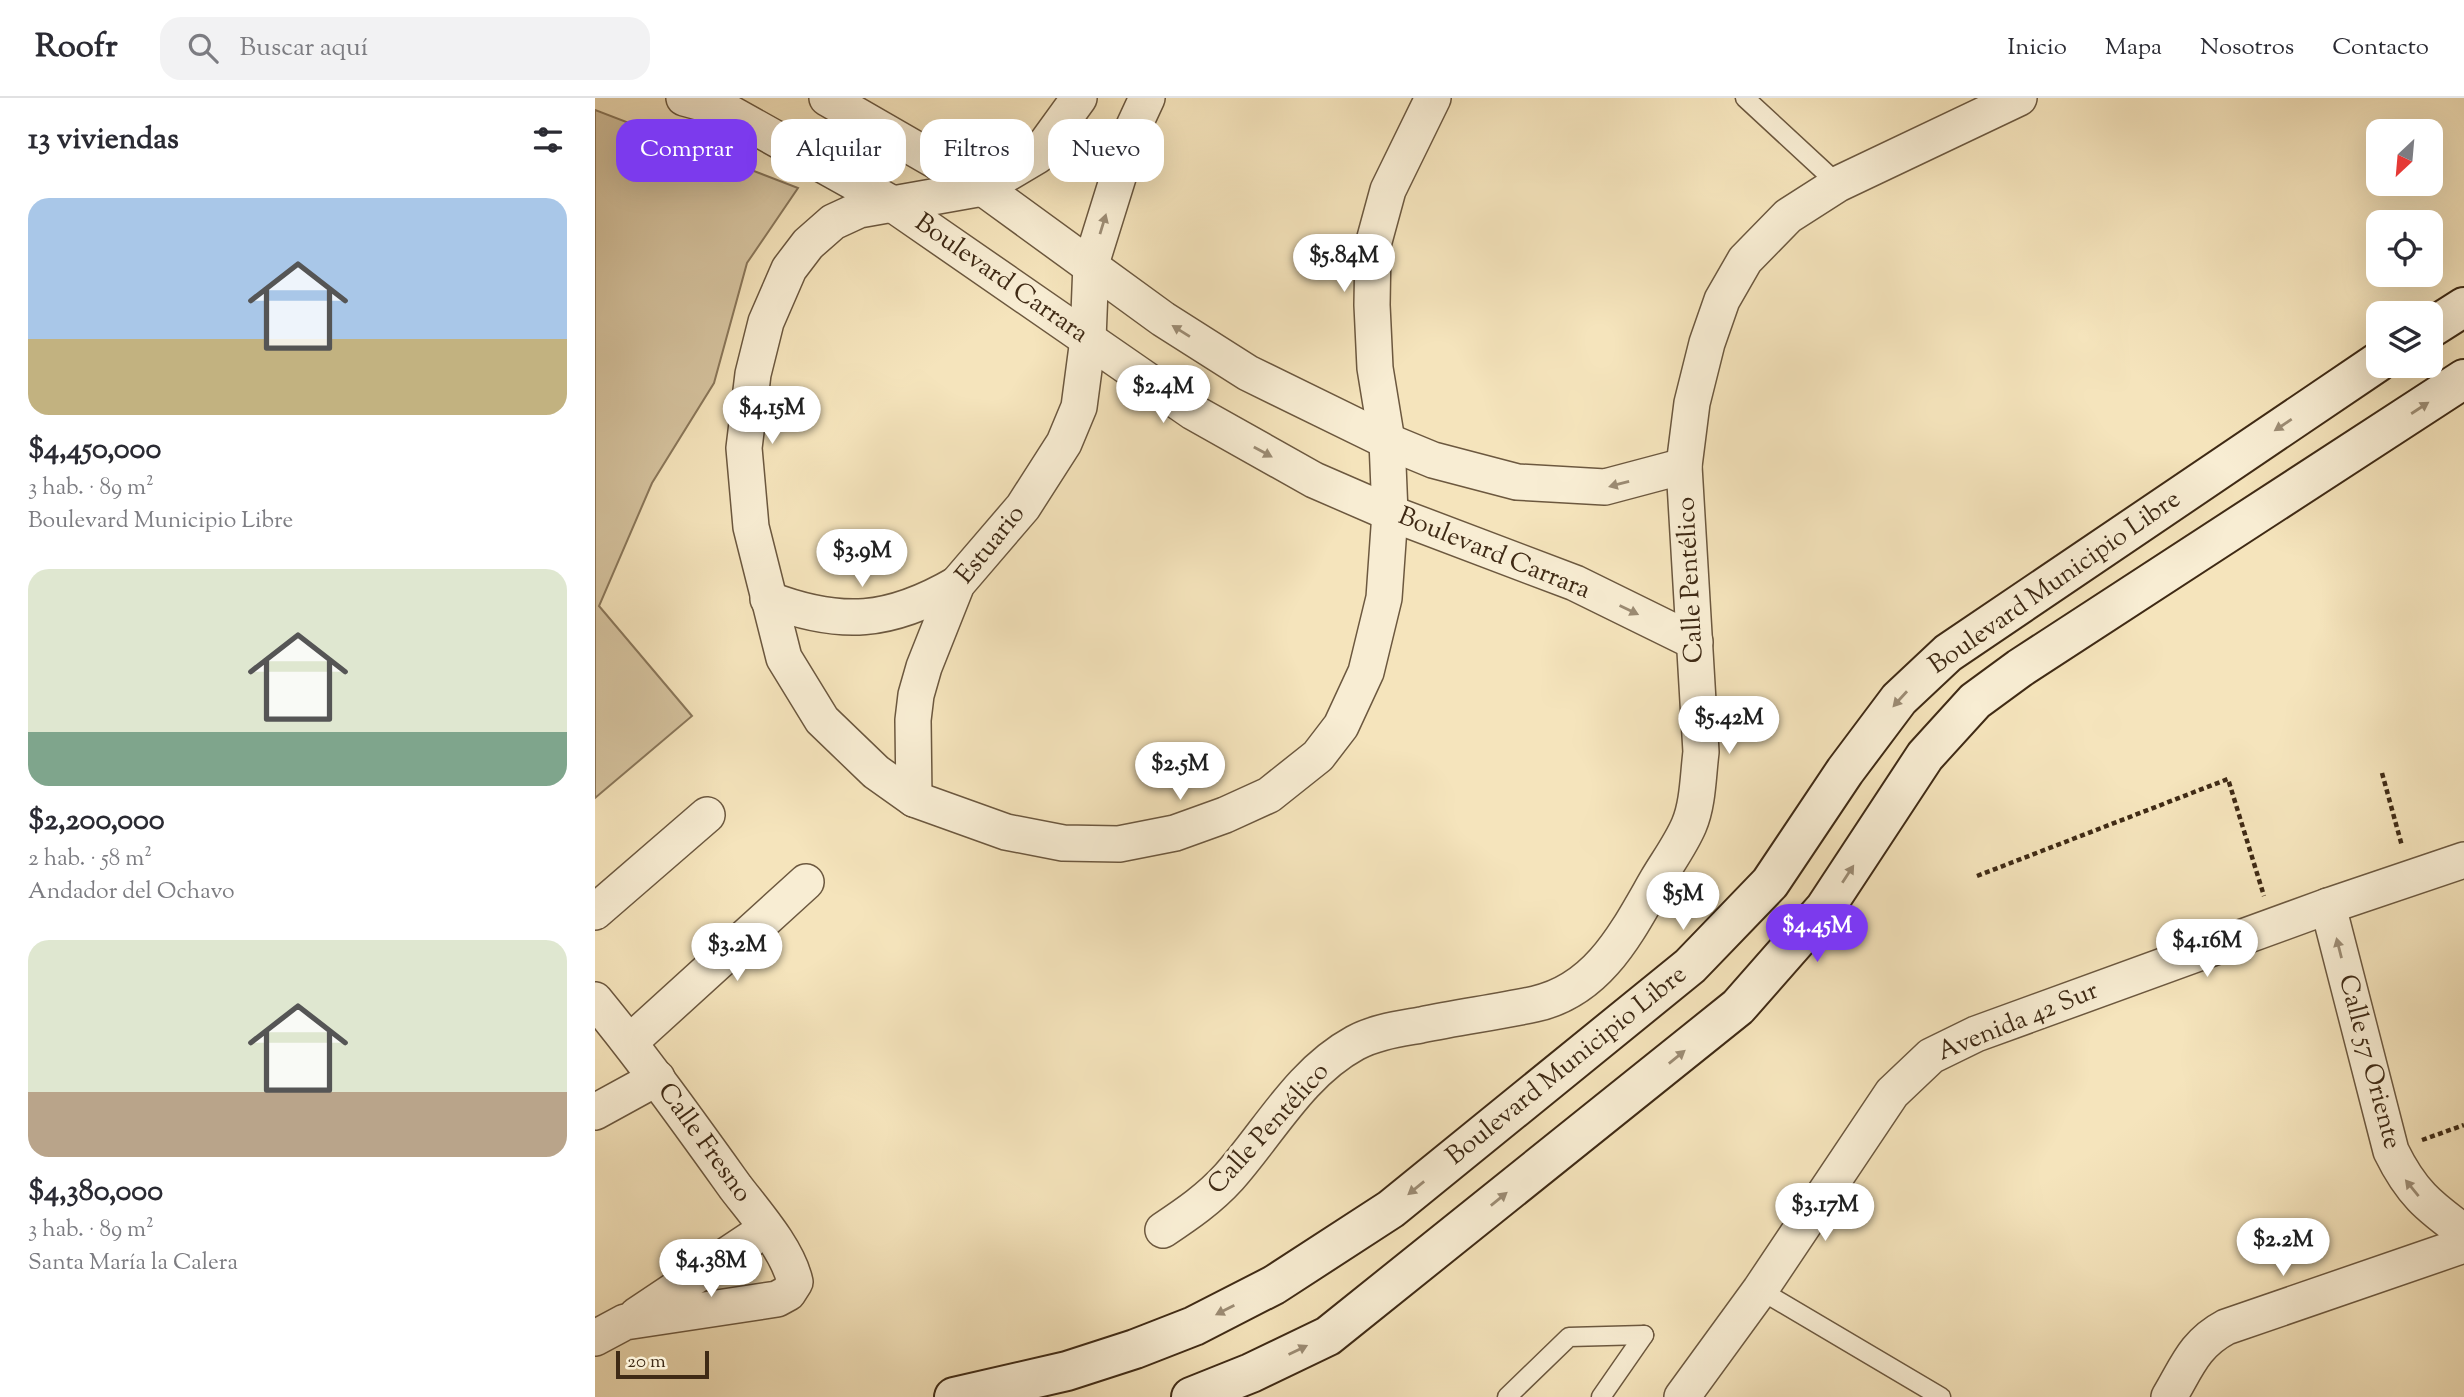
<!DOCTYPE html>
<html lang="es">
<head>
<meta charset="utf-8">
<style>
	:root { --surface:#fff; --page:#f2f2f3; --text:#2b2b33; --muted:#7c7c81; --line:#e1e1e2; --accent:#7c3aed }
	body { margin:0; font-family:"Sorts Mill Goudy",serif; background:var(--page); color:var(--text); height:100vh; display:flex; flex-direction:column; font-size:26px; white-space:nowrap }
	* { box-sizing:border-box; margin:0 }
	p { font-size:23px; color:var(--muted) }
	.icon { flex:none; width:38px; height:38px; fill:none; stroke:currentColor; stroke-width:2; stroke-linecap:round; stroke-linejoin:round }
	.map { position:relative; flex:1; overflow:hidden }
	.sheet { display:flex; flex-direction:column; background:var(--surface); width:595px }
	.sheet>* { flex:none }
	.banner { position:absolute; left:21px; top:21px; width:665px; height:63px; display:flex; gap:14px }
	.needle { width:46px; rotate:206deg }
	.tools { position:absolute; left:1771px; top:21px; display:grid; gap:14px }
	.tools a { display:grid; place-items:center; width:77px; height:77px; border-radius:14px; background:var(--surface); box-shadow:0 7px 28px #0002; font-size:35px }
	.scale { position:absolute; left:21px; bottom:18px; width:93px; box-sizing:border-box; padding-left:7px; border:4px solid #3f2a15; border-top:0; font-size:19px; line-height:24px; white-space:nowrap; color:#3f2a15; -webkit-text-stroke:5px #f8edd3; paint-order:stroke }
	.price { position:absolute; translate:-50% -60px; padding:0 16px; border-radius:24px; background:#fff; color:#222; font-size:23px; line-height:46px; filter:drop-shadow(0 2px 4px #0008) }
	.price::after { content:''; position:absolute; left:50%; top:42px; width:21px; height:16px; margin-left:-10px; background:inherit; clip-path:polygon(0 0,100% 0,50% 100%) }
	.price.active { background:var(--accent); color:#fff }
	ul { padding:0; list-style:none }
	li { display:grid; align-content:center; gap:14px; height:371px; padding:0 28px }
	li span { display:grid; place-items:center; height:217px; border-radius:21px; color:#555 }
	li>.icon { margin-inline-start:auto }
	span .icon { width:126px; height:126px; fill:#fffc; stroke-width:1 }
	li b { font-size:30px }
	h2 { display:flex; justify-content:space-between; align-items:center; height:84px; padding:0 28px; font-size:30px }
	.chip { padding:0 24px; border-radius:21px; background:var(--surface); box-shadow:0 7px 28px #0002; font-size:24px; line-height:63px }
	.chip.active { background:var(--accent); color:#fff }
	header { display:flex; align-items:center; gap:42px; box-sizing:border-box; height:98px; padding:0 35px; background:var(--surface); border-bottom:2px solid var(--line) }
	header strong { font-size:33px }
	nav { display:flex; gap:38px; margin-inline-start:auto; font-size:24px }
	.search { width:490px; height:63px; background:var(--page); display:flex; align-items:center; gap:18px; box-sizing:border-box; padding:0 24px; border-radius:21px; color:var(--muted); font-size:26px }
	main { display:flex; flex:1; min-height:0 }
	.map>svg:first-child { display:block }
	.green { fill:#d6c4a0; stroke:#8a775a; stroke-width:2 }
	.lines { fill:none; stroke-linecap:round; stroke-linejoin:round }
	.lane-casing { stroke:#6c583f; stroke-width:21 }
	.street-casing { stroke:#6c583f; stroke-width:38 }
	.secondary-casing { stroke:#3f2a15; stroke-width:42 }
	.path { stroke:#3f2a15; stroke-width:4.5; stroke-dasharray:5 3.5; stroke-linecap:butt }
	.lane { stroke:#f8edd3; stroke-width:18 }
	.street { stroke:#f8edd3; stroke-width:35 }
	.secondary { stroke:#f8edd3; stroke-width:38 }
	.oneway { fill:#9c8c74 }
	.labels { text-anchor:middle; dominant-baseline:central; stroke-width:7; stroke-linejoin:round; paint-order:stroke }
	.street-label { font-size:26px; fill:#3f2a15; stroke:#f8edd3 }
</style>
</head>
<body>
<header>
<strong>Roofr</strong>
<div class="search"><svg class="icon" aria-label="search" viewBox="0 0 24 24"><circle cx="10" cy="10" r="6"/><path d="M15 15l6 6"/></svg>Buscar aquí</div>
<nav><a>Inicio</a><a>Mapa</a><a>Nosotros</a><a>Contacto</a></nav>
</header>
<main>
<section class="sheet">
<h2>13 viviendas<svg class="icon" aria-label="filters" viewBox="0 0 24 24"><path d="M4 7h16M4 17h16"/><circle cx="9" cy="7" r="2"/><circle cx="15" cy="17" r="2"/></svg></h2>
<ul>
<li><span style="background:linear-gradient(#a9c7e8 65%,#c2b280 0)"><svg class="icon" aria-label="home" viewBox="0 0 24 24"><path d="M3 11l9-7 9 7M6 9v11h12V9"/></svg></span><div><b>$4,450,000</b><p>3 hab. · 89 m²</p><p>Boulevard Municipio Libre</p></div></li>
<li><span style="background:linear-gradient(#dfe7d0 75%,#7fa58c 0)"><svg class="icon" aria-label="home" viewBox="0 0 24 24"><path d="M3 11l9-7 9 7M6 9v11h12V9"/></svg></span><div><b>$2,200,000</b><p>2 hab. · 58 m²</p><p>Andador del Ochavo</p></div></li>
<li><span style="background:linear-gradient(#dfe7d0 70%,#b9a48a 0)"><svg class="icon" aria-label="home" viewBox="0 0 24 24"><path d="M3 11l9-7 9 7M6 9v11h12V9"/></svg></span><div><b>$4,380,000</b><p>3 hab. · 89 m²</p><p>Santa María la Calera</p></div></li>
</ul>
</section>
<div class="map">
<svg width="1869" height="1299" viewBox="0 0 1869 1299">
	<rect width="100%" height="100%" fill="#f5e4bc"/>
	<filter id="stains"><feTurbulence type="fractalNoise" baseFrequency=".00286" numOctaves="4"/><feColorMatrix values="0 0 0 0 .2 0 0 0 0 .09 0 0 0 0 .02 0 0 0 .5 -.17"/></filter>
	<radialGradient id="worn" r=".72"><stop offset=".6" stop-color="#630" stop-opacity="0"/><stop offset="1" stop-color="#630" stop-opacity=".3"/></radialGradient>
	<polygon class="green" points="0,12 203,90 152,165 119,285 57,385 4,508 97,618 0,700"/>
	<g class="lines">
		<g class="lane-casing">
			<g id="lane">
				<polyline points="1150,0 1243,86"/>
				<polyline points="1165,1192 1346,1299"/>
				<polyline points="912,1299 974,1239 1049,1237"/>
				<polyline points="1006,1299 1049,1237"/>
			</g>
		</g>
		<g class="street-casing">
			<g id="street">
				<polyline points="89,0 126,10 296,105 598,314 719,382 795,415 980,485 1100,544"/>
				<polyline points="232,0 388,90 568,221 653,275 792,343 838,362 922,384 1010,389 1089,368"/>
				<polyline points="484,0 442,58 388,90 264,112 238,124 213,146 194,171 171,224 158,276 149,350 156,429 189,560 227,622 281,674 319,701 411,734 468,745 524,746 580,735 630,717 674,697 723,658 746,628 771,574 789,500 795,415 792,343 780,270 777,207 778,147 793,92 838,0"/>
				<path d="M173,501C246,529 295,525 362,486"/>
				<polyline points="319,701 318,622 321,597 329,569 362,486 428,409 469,345 484,309 493,241 496,166 539,28 552,0"/>
				<path d="M1733,808L1796,1053C1816,1094 1833,1108 1869,1134"/>
				<polyline points="0,814 112,717"/>
				<path d="M0,902C50,963 95,1026 141,1090C161,1116 193,1152 200,1184L193,1195L182,1201L30,1224L0,1240"/>
				<polyline points="35,944 211,784"/>
				<polyline points="0,1014 62,980"/>
				<path d="M568,1132C592,1116 614,1101 634,1079C674,1034 705,975 760,945C780,934 804,931 826,927C864,919 903,914 940,906C1004,892 1032,834 1062,782C1072,765 1086,746 1094,727C1103,706 1103,678 1106,654L1089,368L1097,305L1112,245L1127,202L1150,162L1193,118L1243,86L1424,0"/>
				<polyline points="42,1217 171,1131"/>
				<polyline points="1087,1299 1165,1192 1297,995 1336,958 1381,936 1733,808 1869,762"/>
				<path d="M1574,1299C1592,1269 1599,1246 1631,1229L1869,1147"/>
			</g>
		</g>
		<g class="secondary-casing">
			<g id="secondary">
				<polyline points="1836,230 1869,209"/>
				<polyline points="359,1299 472,1273 540,1251 599,1228 679,1187 796,1111 1095,868 1175,785 1250,673 1304,601 1353,555 1783,264"/>
				<polyline points="596,1299 656,1275 733,1238 1143,909 1230,810 1330,658 1380,603 1425,570 1869,281"/>
			</g>
		</g>
		<g class="path">
			<polyline points="1787,675 1807,748"/>
			<polyline points="1382,778 1633,681 1669,798"/>
			<polyline points="1827,1042 1869,1027"/>
		</g>
		<use href="#lane" class="lane"/>
		<use href="#street" class="street"/>
		<use href="#secondary" class="secondary"/>
	</g>
	<defs><path id="oneway-solid" d="M-6-.8H1V-3.2L6.5 0L1 3.2V.8H-6Z" transform="scale(1.75)"/></defs>
	<g class="oneway">
		<use href="#oneway-solid" transform="translate(508 126) rotate(-73)"/>
		<use href="#oneway-solid" transform="translate(586 233) rotate(-148)"/>
		<use href="#oneway-solid" transform="translate(1825 310) rotate(-33)"/>
		<use href="#oneway-solid" transform="translate(1688 327) rotate(146)"/>
		<use href="#oneway-solid" transform="translate(668 354) rotate(29)"/>
		<use href="#oneway-solid" transform="translate(1024 386) rotate(165)"/>
		<use href="#oneway-solid" transform="translate(1034 512) rotate(26)"/>
		<use href="#oneway-solid" transform="translate(1305 601) rotate(132)"/>
		<use href="#oneway-solid" transform="translate(1253 776) rotate(-57)"/>
		<use href="#oneway-solid" transform="translate(1744 850) rotate(-104)"/>
		<use href="#oneway-solid" transform="translate(1082 959) rotate(-39)"/>
		<use href="#oneway-solid" transform="translate(821 1090) rotate(141)"/>
		<use href="#oneway-solid" transform="translate(1817 1090) rotate(-129)"/>
		<use href="#oneway-solid" transform="translate(904 1101) rotate(-39)"/>
		<use href="#oneway-solid" transform="translate(630 1212) rotate(153)"/>
		<use href="#oneway-solid" transform="translate(703 1252) rotate(-26)"/>
	</g>
	<g class="labels">
		<g class="street-label">
			<text transform="translate(406 181) rotate(35)">Boulevard Carrara</text>
			<text transform="translate(396 447) rotate(-51)">Estuario</text>
			<text transform="translate(899 456) rotate(22)">Boulevard Carrara</text>
			<text transform="translate(1096 482) rotate(-93)">Calle Pentélico</text>
			<text transform="translate(1460 485) rotate(-35)">Boulevard Municipio Libre</text>
			<text transform="translate(1423 924) rotate(-22)">Avenida 42 Sur</text>
			<text transform="translate(1774 964) rotate(75)">Calle 57 Oriente</text>
			<text transform="translate(972 968) rotate(-39)">Boulevard Municipio Libre</text>
			<text transform="translate(674 1031) rotate(-48)">Calle Pentélico</text>
			<text transform="translate(109 1045) rotate(54)">Calle Fresno</text>
		</g>
	</g>
	<rect width="100%" height="100%" filter="url(#stains)"/>
	<rect width="100%" height="100%" fill="url(#worn)"/>
</svg>
<div class="tools">
<a><svg class="needle" viewBox="-14 -14 28 28"><path d="M0-13l5 13h-10z" fill="#e53935"/><path d="M0 13l5-13h-10z" fill="#7c7c81"/></svg></a>
<a><svg class="icon" aria-label="locate" viewBox="0 0 24 24"><circle cx="12" cy="12" r="6"/><path d="M12 2v4M12 18v4M2 12h4M18 12h4"/></svg></a>
<a><svg class="icon" aria-label="layers" viewBox="0 0 24 24"><path d="M12 4l9 5-9 5-9-5zM3 14l9 5 9-5"/></svg></a>
</div>
<div class="scale">20 m</div>
<b class="price" style="left:749px;top:196px">$5.84M</b>
<b class="price" style="left:568px;top:327px">$2.4M</b>
<b class="price" style="left:177px;top:348px">$4.15M</b>
<b class="price" style="left:267px;top:491px">$3.9M</b>
<b class="price" style="left:1134px;top:658px">$5.42M</b>
<b class="price" style="left:585px;top:704px">$2.5M</b>
<b class="price" style="left:1088px;top:834px">$5M</b>
<b class="price active" style="left:1222px;top:866px">$4.45M</b>
<b class="price" style="left:1612px;top:881px">$4.16M</b>
<b class="price" style="left:142px;top:885px">$3.2M</b>
<b class="price" style="left:1230px;top:1145px">$3.17M</b>
<b class="price" style="left:1688px;top:1180px">$2.2M</b>
<b class="price" style="left:116px;top:1201px">$4.38M</b>
<div class="banner">
<a class="chip active">Comprar</a>
<a class="chip">Alquilar</a>
<a class="chip">Filtros</a>
<a class="chip">Nuevo</a>
</div>
</div>
</main>
</body>
</html>
